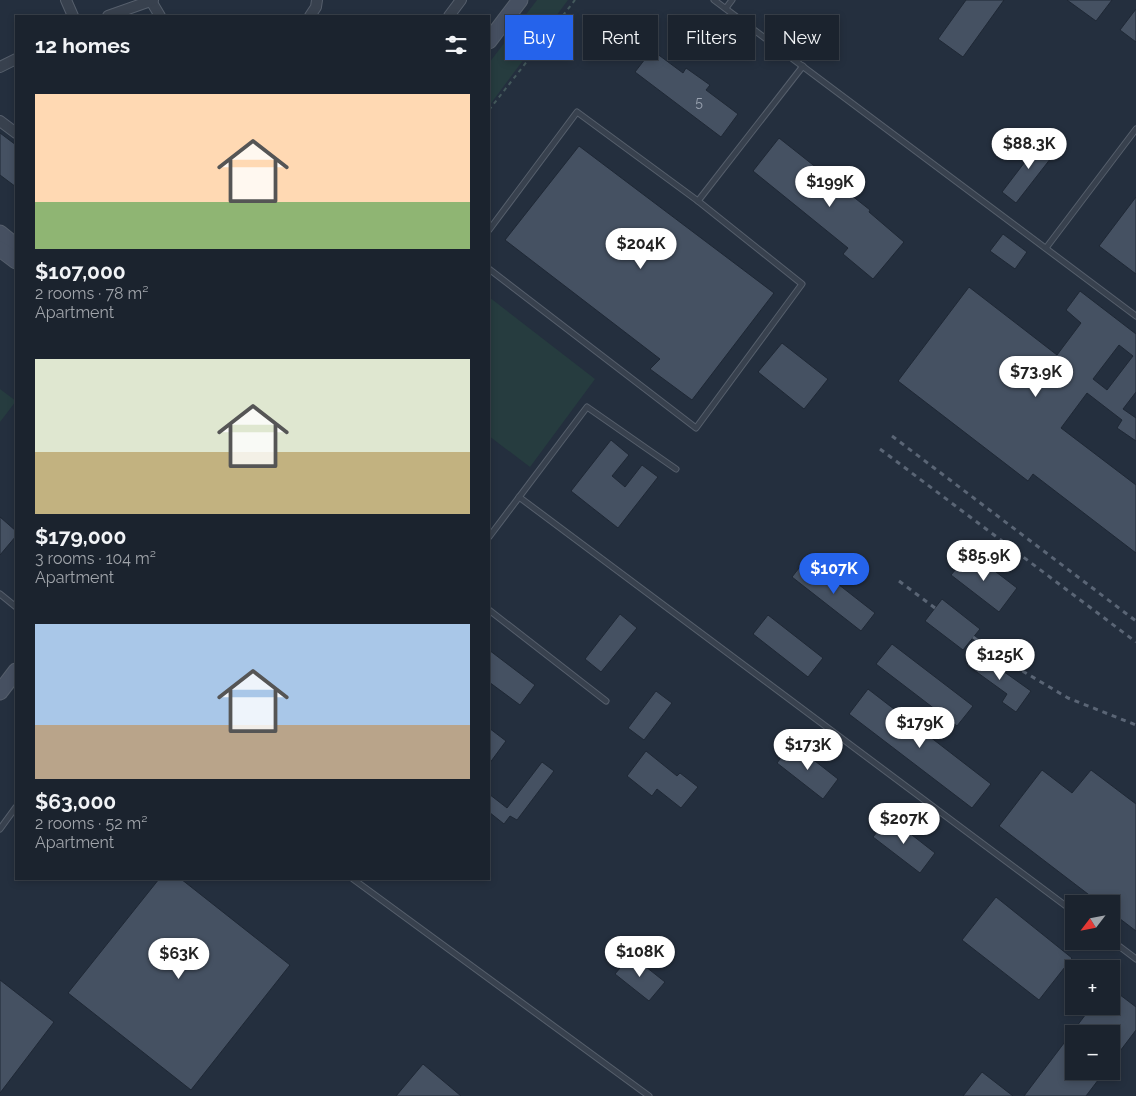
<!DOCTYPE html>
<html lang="en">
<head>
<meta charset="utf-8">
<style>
	:root { --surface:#1b232e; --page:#242b36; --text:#f1f3f6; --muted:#a0a4aa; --line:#39404a; --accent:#2563eb }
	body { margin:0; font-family:Raleway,sans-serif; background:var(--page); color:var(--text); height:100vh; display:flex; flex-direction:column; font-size:19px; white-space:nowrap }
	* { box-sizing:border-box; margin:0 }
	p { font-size:16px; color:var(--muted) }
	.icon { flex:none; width:28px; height:28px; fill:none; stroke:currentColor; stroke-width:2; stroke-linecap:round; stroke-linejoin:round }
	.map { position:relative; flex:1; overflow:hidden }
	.panel { position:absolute; left:15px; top:15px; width:475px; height:865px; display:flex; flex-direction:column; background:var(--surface); border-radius:0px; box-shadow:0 2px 8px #0003,0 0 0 1px var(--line) }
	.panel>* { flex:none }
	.banner { position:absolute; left:505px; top:15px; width:475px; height:45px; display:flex; gap:10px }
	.needle { width:32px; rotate:238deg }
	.tools { position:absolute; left:1065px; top:895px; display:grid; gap:10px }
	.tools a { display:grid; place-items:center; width:55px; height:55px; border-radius:0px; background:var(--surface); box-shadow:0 2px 8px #0003,0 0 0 1px var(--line); font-size:25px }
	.price { position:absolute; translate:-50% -42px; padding:0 11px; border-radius:18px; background:#fff; color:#222; font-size:16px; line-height:32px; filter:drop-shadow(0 1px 2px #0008) }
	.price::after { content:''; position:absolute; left:50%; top:30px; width:15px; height:11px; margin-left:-8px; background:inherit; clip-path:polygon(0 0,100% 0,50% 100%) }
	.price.selected { background:var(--accent); color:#fff }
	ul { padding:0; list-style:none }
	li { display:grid; align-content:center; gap:10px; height:265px; padding:0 20px }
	li span { display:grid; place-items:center; height:155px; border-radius:0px; color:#555 }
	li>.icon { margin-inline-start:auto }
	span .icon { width:90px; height:90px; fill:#fffc; stroke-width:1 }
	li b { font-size:21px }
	h2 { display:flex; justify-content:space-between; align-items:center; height:60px; padding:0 20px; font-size:21px }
	.chip { padding:0 18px; border-radius:0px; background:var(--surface); box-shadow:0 2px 8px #0003,0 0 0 1px var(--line); font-size:18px; line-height:45px }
	.chip.selected { background:var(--accent); color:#fff }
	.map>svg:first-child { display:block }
	.green { fill:#263c3f }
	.building { fill:#455162; stroke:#1f2835; fill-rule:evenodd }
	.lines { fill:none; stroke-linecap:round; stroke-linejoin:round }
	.lane-casing { stroke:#565f6c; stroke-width:7 }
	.street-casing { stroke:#565f6c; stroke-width:12 }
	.secondary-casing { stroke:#565f6c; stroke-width:17 }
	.path { stroke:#44595c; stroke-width:2; stroke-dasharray:4 4; stroke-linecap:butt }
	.lane { stroke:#38414e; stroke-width:5 }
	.street { stroke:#38414e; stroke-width:10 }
	.secondary { stroke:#465061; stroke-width:15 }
	.rail { stroke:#5a6575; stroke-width:3; stroke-dasharray:5 5; stroke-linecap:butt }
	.labels { text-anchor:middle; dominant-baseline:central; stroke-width:5; stroke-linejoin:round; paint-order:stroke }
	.number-label { font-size:14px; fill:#98a1af }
</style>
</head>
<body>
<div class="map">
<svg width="1136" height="1096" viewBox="0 0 1136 1096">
	<rect width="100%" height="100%" fill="#242f3e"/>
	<g class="green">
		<polygon points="537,0 568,0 489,106 489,63"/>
		<polygon points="489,297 595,379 530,467 489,436"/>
		<polygon points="0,389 16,401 0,422"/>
	</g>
	<g class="building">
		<polygon points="966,0 1004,0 963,57 938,39"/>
		<polygon points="1067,0 1112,0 1096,21"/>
		<polygon points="1136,9 1136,42 1120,30"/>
		<polygon points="652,50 683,73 686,68 710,85 706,90 738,114 721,137 635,72"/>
		<polygon points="0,133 16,145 16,187 0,175"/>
		<polygon points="1036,137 1050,148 1051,158 1016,203 1002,192 1034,150 1028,146"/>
		<polygon points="779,138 870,210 869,212 904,242 873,279 843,254 848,248 753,171"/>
		<polygon points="579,146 774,293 692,400 650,369 660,359 505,240"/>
		<polygon points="1136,197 1136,274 1099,246"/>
		<polygon points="1003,234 1027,252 1015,269 990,251"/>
		<path d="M969,287L1057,355L1081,323L1066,310L1080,291L1136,334V392L1123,409L1136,418V441L1117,428L1122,420L1087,393L1061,428L1136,485V553L1033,474L1028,481L898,381ZM1119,345L1133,356L1107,390L1093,379Z"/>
		<polygon points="782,343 828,379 804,409 758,372"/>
		<polygon points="611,440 629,455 612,476 625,487 642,465 658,477 618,528 571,491"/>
		<polygon points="0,517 16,531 16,536 0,555"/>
		<polygon points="970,552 1017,588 999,612 951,575"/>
		<polygon points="806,559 875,613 861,631 792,577"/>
		<polygon points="942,599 980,629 963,650 925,621"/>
		<polygon points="620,614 637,628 601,672 585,659"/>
		<polygon points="768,615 823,658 808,677 753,634"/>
		<polygon points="892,644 973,706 957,726 876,664"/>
		<polygon points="972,649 1031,691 1016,712 1002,702 1007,694 967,665"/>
		<polygon points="489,650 535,685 520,705 489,682"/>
		<polygon points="868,689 991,784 972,808 849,714"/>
		<polygon points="656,691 672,703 644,740 628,728"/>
		<polygon points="489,728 506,741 489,764"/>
		<polygon points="792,743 838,779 823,799 777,763"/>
		<polygon points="646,751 677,776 680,773 698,787 681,808 657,789 652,796 627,776"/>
		<polygon points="542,762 554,771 517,820 510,816 504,824 489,812 489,794 507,808"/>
		<polygon points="1042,770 1072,793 1091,770 1136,804 1136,931 1111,912 1111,904 1101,904 999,826"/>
		<polygon points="889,817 935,853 920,873 873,837"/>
		<polygon points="159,879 181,879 290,965 191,1090 68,993"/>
		<polygon points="996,897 1072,958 1039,1000 962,940"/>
		<polygon points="631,955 665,982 649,1001 615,974"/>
		<polygon points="0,980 54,1022 0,1093"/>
		<polygon points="1111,988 1136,1007 1136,1030 1111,1063 1111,1034 1074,1034 1074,1071 1105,1071 1086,1096 1024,1096 1092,1006 1111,1006"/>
		<polygon points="423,1064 461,1096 396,1096"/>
		<polygon points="982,1072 1013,1096 963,1096"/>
	</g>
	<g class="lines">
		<g class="lane-casing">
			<g id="lane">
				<polyline points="714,0 1136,316"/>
				<polyline points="726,8 732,0"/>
				<polyline points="698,201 803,66"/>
				<polyline points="489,230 577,112 698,201 802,284 696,428 489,269"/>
				<polyline points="1046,248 1136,129"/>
				<polyline points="519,497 1074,912"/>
				<polyline points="489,537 587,407 676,469"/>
				<polyline points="0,594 16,607"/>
				<polyline points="489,610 606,701"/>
				<polyline points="0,829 16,807"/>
				<polyline points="353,879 649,1096"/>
				<polyline points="1111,940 1136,959"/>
			</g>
		</g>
		<g class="street-casing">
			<g id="street">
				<polyline points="66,0 73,16"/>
				<polyline points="151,1 160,16"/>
				<polyline points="108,16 153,0"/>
				<polyline points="310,16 316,7 317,0"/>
				<polyline points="449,16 461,0"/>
				<polyline points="0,67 16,59"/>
				<polyline points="0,121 16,133"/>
			</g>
		</g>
		<g class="secondary-casing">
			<g id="secondary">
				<polyline points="489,41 520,0"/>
				<polyline points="0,233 16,246"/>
				<polyline points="0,249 16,261"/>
				<polyline points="0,692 16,671"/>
			</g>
		</g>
		<polyline class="path" points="489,110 575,0"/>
		<use href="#lane" class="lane"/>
		<use href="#street" class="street"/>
		<use href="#secondary" class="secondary"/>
		<g class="rail">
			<polyline points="892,436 1136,621"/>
			<polyline points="880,449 1136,642"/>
			<polyline points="899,581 935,608"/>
			<polyline points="973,637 1014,666 1068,698 1136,725"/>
		</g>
	</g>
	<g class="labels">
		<g class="number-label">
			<text x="699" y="102">5</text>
		</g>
	</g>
</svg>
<div class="tools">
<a><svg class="needle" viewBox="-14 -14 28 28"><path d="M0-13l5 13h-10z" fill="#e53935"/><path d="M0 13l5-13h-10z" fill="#a0a4aa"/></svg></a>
<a>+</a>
<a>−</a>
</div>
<b class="price" style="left:1029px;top:170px">$88.3K</b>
<b class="price" style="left:830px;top:208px">$199K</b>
<b class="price" style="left:641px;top:270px">$204K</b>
<b class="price" style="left:1036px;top:398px">$73.9K</b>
<b class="price" style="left:984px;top:582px">$85.9K</b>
<b class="price selected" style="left:834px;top:595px">$107K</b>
<b class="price" style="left:1000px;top:681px">$125K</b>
<b class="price" style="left:920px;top:749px">$179K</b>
<b class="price" style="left:808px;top:771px">$173K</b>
<b class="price" style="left:904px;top:845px">$207K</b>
<b class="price" style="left:640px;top:978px">$108K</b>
<b class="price" style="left:179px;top:980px">$63K</b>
<div class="banner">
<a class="chip selected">Buy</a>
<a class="chip">Rent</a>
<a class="chip">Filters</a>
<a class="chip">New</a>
</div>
<section class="panel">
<h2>12 homes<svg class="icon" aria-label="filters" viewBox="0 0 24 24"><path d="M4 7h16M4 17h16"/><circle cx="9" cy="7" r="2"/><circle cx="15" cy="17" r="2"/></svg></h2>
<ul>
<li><span style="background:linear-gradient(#ffd9b3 70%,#8fb573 0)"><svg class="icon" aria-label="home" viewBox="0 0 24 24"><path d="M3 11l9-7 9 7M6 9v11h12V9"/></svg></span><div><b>$107,000</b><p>2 rooms · 78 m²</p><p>Apartment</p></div></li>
<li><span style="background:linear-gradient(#dfe7d0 60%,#c2b280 0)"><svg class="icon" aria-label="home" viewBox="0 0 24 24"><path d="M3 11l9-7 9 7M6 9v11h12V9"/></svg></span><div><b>$179,000</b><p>3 rooms · 104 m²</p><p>Apartment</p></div></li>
<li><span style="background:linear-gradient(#a9c7e8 65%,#b9a48a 0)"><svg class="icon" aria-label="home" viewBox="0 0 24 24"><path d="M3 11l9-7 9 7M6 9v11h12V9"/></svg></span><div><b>$63,000</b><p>2 rooms · 52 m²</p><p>Apartment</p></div></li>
</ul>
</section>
</div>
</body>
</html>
